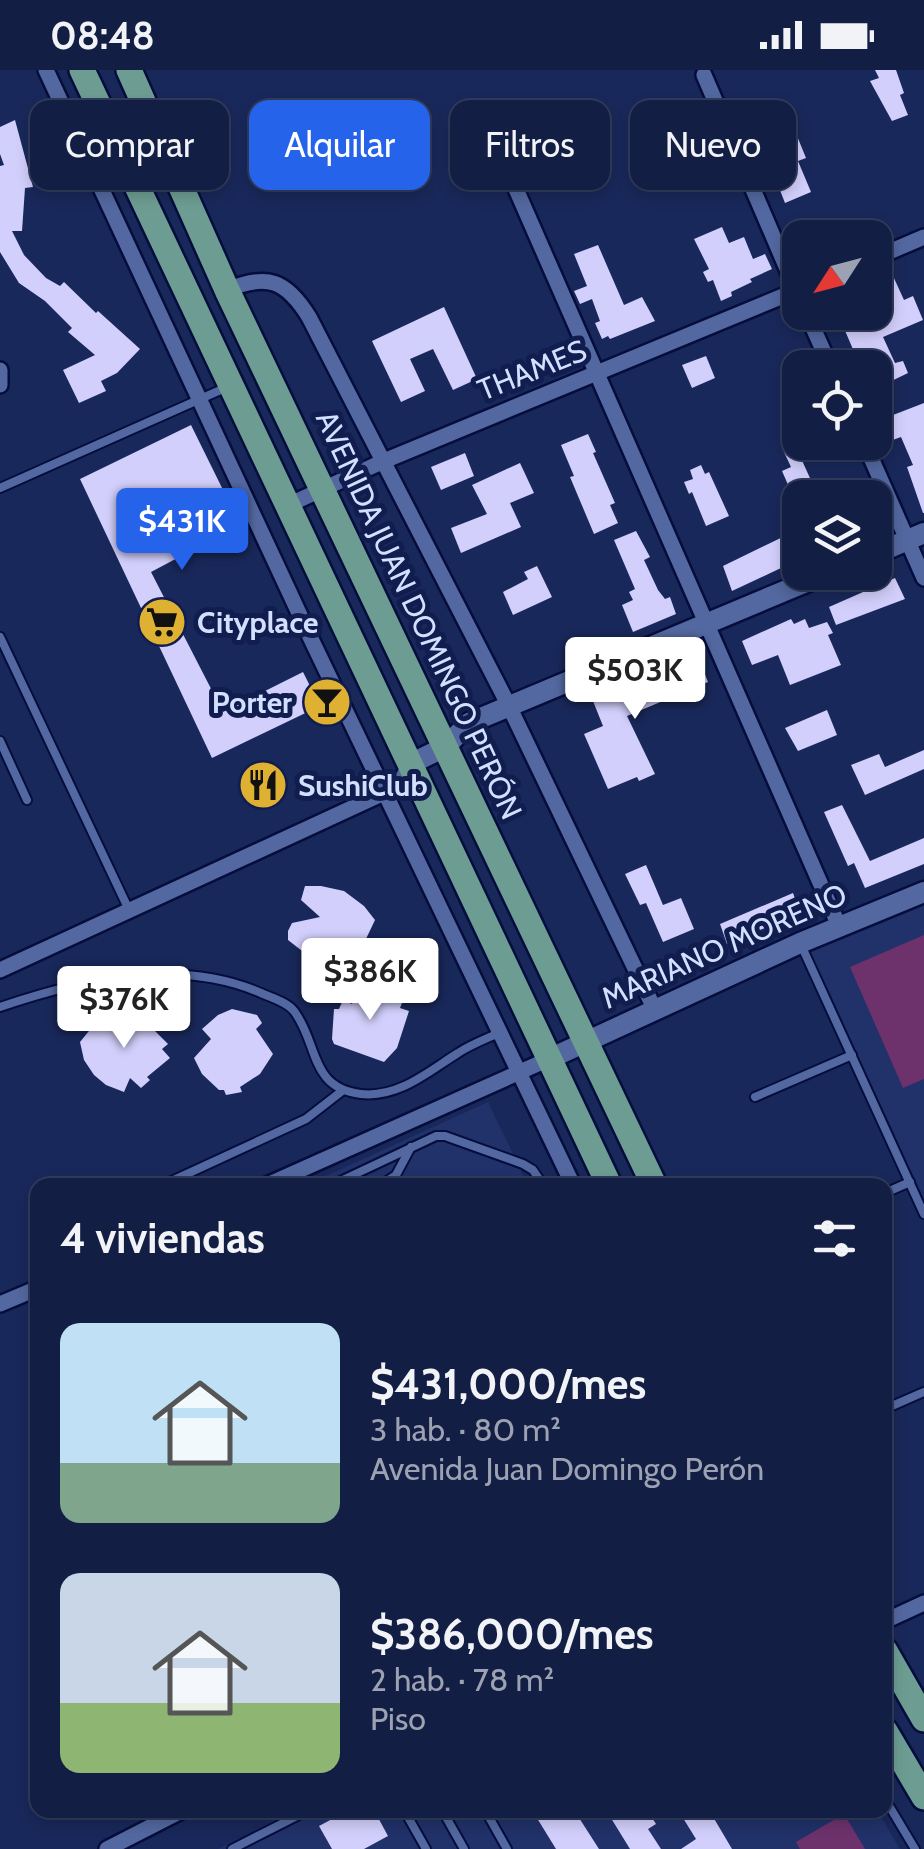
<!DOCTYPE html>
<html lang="es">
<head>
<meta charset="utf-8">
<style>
	:root { --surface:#131e44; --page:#1c274b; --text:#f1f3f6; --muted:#9da2b2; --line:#323c5d; --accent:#2563eb }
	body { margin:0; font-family:Cabin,sans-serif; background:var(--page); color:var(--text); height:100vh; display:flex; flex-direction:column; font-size:38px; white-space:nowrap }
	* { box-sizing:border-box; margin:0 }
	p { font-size:32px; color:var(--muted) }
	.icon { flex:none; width:55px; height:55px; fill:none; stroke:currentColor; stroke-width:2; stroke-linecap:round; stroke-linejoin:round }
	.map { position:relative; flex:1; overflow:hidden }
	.sheet { position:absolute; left:30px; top:1108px; width:862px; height:640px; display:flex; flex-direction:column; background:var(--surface); border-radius:20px; box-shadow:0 5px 15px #0003,0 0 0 2px var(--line) }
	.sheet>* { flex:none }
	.hud { position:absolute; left:30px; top:30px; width:865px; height:90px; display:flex; gap:20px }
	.needle { width:65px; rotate:234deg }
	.buttons { position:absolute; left:782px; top:150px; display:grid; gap:20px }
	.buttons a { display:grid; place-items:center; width:110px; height:110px; border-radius:20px; background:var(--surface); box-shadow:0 5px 15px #0003,0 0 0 2px var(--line); font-size:50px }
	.price { position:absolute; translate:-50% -85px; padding:0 22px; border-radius:10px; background:#fff; color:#222; font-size:32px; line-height:65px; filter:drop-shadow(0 2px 5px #0008) }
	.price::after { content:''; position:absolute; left:50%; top:60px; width:30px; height:22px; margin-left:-15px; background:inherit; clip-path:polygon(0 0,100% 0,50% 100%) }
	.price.active { background:var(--accent); color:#fff }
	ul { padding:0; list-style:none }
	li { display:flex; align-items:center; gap:30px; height:250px; padding:0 30px }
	li span { display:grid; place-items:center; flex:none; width:280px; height:200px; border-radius:20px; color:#555 }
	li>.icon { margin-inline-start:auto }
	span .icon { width:120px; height:120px; fill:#fffc; stroke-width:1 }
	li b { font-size:42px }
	h2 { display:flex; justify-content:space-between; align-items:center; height:120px; padding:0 30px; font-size:42px }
	.chip { padding:0 35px; border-radius:20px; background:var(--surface); box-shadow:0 5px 15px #0003,0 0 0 2px var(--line); font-size:35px; line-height:90px }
	.chip.active { background:var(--accent); color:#fff }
	.status { display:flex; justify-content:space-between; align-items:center; height:70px; padding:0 50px; background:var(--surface); direction:ltr }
	.status svg { height:28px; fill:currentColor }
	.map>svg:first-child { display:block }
	.built { fill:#213169 }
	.green { fill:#6d326c }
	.building { fill:#d2cffc }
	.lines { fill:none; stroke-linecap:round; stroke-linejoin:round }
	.service-casing { stroke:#050d3d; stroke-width:12 }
	.minor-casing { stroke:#050d3d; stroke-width:20 }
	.tertiary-casing { stroke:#050d3d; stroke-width:25 }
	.primary-casing { stroke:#050d3d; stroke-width:30 }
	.service { stroke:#5368a0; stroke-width:8 }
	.minor { stroke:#5368a0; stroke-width:15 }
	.tertiary { stroke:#5368a0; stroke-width:20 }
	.primary { stroke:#6d9d92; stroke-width:25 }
	.labels { text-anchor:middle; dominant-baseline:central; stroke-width:10; stroke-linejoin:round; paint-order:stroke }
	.street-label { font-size:30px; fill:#d2dfff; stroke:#101d4e }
	.poi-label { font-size:30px; font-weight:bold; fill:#d2dfff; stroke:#101d4e; text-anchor:start }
</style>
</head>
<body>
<div class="status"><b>08:48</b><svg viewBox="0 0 49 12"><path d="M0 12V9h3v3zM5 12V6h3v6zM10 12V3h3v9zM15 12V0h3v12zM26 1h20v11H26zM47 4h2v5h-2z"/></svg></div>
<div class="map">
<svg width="924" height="1779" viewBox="0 0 924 1779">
	<rect width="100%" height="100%" fill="#19285a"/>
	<g class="built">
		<polygon points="924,821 924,1135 800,873"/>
		<polygon points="488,1032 528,1115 306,1115"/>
		<polygon points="297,1740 877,1740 900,1779 218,1779"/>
	</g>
	<g class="green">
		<polygon points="924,865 924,1009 903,1018 850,897"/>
		<polygon points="844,1744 865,1779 800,1779 796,1772"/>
	</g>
	<g class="building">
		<polygon points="875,0 896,0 904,23 900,25 908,45 892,51 870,11 879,8"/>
		<polygon points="774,29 789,63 795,61 806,88 798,91 811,122 785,133 761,72 758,74 744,41"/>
		<polygon points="689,37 697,57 690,59 692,64 660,76 651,52"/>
		<polygon points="15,50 33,117 25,118 22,161 12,161 24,185 46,208 60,216 64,212 96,243 98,241 140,279 117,303 101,311 106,321 79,333 63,300 95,285 68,262 72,258 45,231 19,213 0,182 0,96 4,95 0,84 0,57"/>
		<polygon points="848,148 857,168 803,168"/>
		<polygon points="722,157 729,173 744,167 753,189 765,184 772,199 750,209 752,212 731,222 732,226 721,231 713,210 708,212 703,202 709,199 694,169"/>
		<polygon points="598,175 624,235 642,227 655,251 610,269 608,266 602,269 595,253 600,251 592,229 580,234 574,221 587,216 574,184"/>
		<polygon points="893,206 904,230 913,226 923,250 883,267 895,293 903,291 908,303 875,319 875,298 861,298 837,242 875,242 875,214"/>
		<polygon points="444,237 477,309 453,320 433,279 410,289 425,321 401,332 372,271"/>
		<polygon points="706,286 715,308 692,318 682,295"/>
		<polygon points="924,333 924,443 923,443 907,397 913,395 901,367 879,375 875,352"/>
		<polygon points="191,355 226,426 220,429 234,458 151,502 223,642 303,602 320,636 212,688 80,409"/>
		<polygon points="588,364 596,382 593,383 615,433 610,435 618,453 594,464 570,407 574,406 561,375"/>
		<polygon points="802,372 832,372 800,386 814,417 793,426 782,401 791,397 783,380"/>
		<polygon points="465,383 474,406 441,420 431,397"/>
		<polygon points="520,393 534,423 510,433 521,457 461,483 451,458 487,444 472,415"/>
		<polygon points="701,395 705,404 709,402 729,446 706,456 692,422 689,424 684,412 693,409 690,400"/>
		<polygon points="636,461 650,487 644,490 658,520 665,529 670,527 676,544 633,562 622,535 633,530 629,522 635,519 614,470"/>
		<polygon points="791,463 800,489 732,521 723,496"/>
		<polygon points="537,496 552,527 513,545 503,522 528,509 524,502"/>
		<polygon points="895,508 905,529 836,555 829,537"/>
		<polygon points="791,549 794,554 805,549 809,558 827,552 833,563 828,565 841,595 790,615 778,585 752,595 742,571"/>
		<polygon points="698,587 708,612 627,646 655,704 639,711 637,707 608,719 584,664 603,656 593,631"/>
		<polygon points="827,640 837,665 798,681 785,658"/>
		<polygon points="924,680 924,699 865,725 851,695 879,684 885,697"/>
		<polygon points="842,735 870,791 924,768 924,794 865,818 854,793 848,796 824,742"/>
		<polygon points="646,795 663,835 681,828 694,859 663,872 646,833 640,835 625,804"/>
		<polygon points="305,816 321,816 344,821 364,836 375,850 355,892 328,882 315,891 288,870 288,861 292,853 320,847 301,830"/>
		<polygon points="793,823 800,843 727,874 720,854"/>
		<polygon points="358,913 395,922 392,929 402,933 400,938 409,941 397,978 384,992 334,974 332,969 334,939 339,939 343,930 352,934"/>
		<polygon points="132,938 168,974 162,979 170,988 147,1007 150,1010 141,1018 130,1008 124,1022 106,1015 94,1005 84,990 80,972 93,956 120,958 109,945 115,939"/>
		<polygon points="232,939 257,945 262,953 256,959 273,984 260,1004 240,1017 242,1022 226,1025 224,1020 219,1020 202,1004 194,988 211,969 202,959 218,945"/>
		<polygon points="349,1740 374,1740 388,1766 364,1779 332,1779 319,1756"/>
		<polygon points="532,1740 574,1740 599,1779 556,1779"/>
		<polygon points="606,1740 647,1740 656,1754 648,1759 661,1779 630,1779"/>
		<polygon points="678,1740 709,1740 732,1779 681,1779 696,1769"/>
	</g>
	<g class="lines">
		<g class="service-casing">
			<g id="service">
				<polyline points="0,418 225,318"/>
				<polyline points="0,567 129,840"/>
				<polyline points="0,671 27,730"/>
				<polyline points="802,877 924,1144"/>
				<path d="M0,937C82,909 179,887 261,923C272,928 287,932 294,941C319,974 309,1018 361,1024C399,1028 429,1001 458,983C470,975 485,969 499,963"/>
				<polyline points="755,1027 852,985"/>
				<polyline points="163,1115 306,1049 342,1021"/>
				<polyline points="332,1115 436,1066 445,1066 523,1094 533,1100 543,1115"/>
				<polyline points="381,1115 396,1105 411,1077"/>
				<polyline points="885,1123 910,1112"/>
				<polyline points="885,1339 924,1322"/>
				<polyline points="885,1729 915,1779"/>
				<polyline points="404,1740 426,1779"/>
				<polyline points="442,1740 464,1779"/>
				<polyline points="485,1740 507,1779"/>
				<polyline points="232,1779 309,1740"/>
			</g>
		</g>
		<g class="minor-casing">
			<g id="minor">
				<polyline points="46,0 312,571 573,1115"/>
				<polyline points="704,5 800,229"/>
				<polyline points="516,119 839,856"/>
				<polyline points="875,188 924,167"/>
				<path d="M227,220C267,203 286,210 309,247L509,636L654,938"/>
				<polyline points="806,242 831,298"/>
				<polyline points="0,300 0,315"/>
				<polyline points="864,372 924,508"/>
				<polyline points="286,436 384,391 800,219"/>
				<polyline points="0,900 384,723 402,709 410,694"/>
				<polyline points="267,1115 549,989"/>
				<polyline points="0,1234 38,1218"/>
				<polyline points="885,1551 924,1533"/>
				<polyline points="107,1779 183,1740"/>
			</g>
		</g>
		<g class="tertiary-casing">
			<g id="tertiary">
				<polyline points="875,484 924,463"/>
				<polyline points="410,694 445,677 469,653 830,502"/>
				<polyline points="549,989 800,873 924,822"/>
			</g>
		</g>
		<g class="primary-casing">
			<g id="primary">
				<polyline points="82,0 609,1115"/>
				<polyline points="129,0 227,220 654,1115"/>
				<polyline points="885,1581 924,1649"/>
				<polyline points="885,1661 924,1727"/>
			</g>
		</g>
		<use href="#service" class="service"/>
		<use href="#minor" class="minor"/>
		<use href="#tertiary" class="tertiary"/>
		<use href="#primary" class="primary"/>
	</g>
	<defs>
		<g id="supermarket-disc" transform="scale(2.5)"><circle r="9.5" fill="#deb133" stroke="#101d4e"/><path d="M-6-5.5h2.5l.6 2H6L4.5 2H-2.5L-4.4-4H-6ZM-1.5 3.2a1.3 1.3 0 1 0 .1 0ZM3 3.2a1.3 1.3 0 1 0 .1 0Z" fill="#111"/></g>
		<g id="bar-disc" transform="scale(2.5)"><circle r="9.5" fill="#deb133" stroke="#101d4e"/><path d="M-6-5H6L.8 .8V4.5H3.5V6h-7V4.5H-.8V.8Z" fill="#111"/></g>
		<g id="restaurant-disc" transform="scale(2.5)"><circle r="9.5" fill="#deb133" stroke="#101d4e"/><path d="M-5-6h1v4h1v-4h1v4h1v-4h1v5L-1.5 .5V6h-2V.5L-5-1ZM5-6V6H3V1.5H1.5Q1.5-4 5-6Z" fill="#111"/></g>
	</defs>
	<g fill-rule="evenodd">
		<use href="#supermarket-disc" x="162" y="552"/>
		<use href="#bar-disc" x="327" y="632"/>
		<use href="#restaurant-disc" x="263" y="715"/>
	</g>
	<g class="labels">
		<g class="street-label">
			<text transform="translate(532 300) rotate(-22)">THAMES</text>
			<text transform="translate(419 545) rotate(65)">AVENIDA JUAN DOMINGO PERÓN</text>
			<text transform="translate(724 876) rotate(-24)">MARIANO MORENO</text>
		</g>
		<g class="poi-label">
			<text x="197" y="552">Cityplace</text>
			<text x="292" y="632" text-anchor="end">Porter</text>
			<text x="298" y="715">SushiClub</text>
		</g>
	</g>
</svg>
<div class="buttons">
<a><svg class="needle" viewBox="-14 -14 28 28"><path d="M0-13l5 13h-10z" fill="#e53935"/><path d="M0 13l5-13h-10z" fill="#9da2b2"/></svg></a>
<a><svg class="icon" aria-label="locate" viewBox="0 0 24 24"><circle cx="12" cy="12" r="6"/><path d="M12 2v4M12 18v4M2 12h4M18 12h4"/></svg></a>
<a><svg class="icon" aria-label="layers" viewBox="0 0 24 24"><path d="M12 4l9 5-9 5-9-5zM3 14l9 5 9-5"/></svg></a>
</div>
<b class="price active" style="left:182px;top:503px">$431K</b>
<b class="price" style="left:635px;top:652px">$503K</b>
<b class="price" style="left:370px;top:953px">$386K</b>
<b class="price" style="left:124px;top:981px">$376K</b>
<div class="hud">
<a class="chip">Comprar</a>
<a class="chip active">Alquilar</a>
<a class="chip">Filtros</a>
<a class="chip">Nuevo</a>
</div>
<section class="sheet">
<h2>4 viviendas<svg class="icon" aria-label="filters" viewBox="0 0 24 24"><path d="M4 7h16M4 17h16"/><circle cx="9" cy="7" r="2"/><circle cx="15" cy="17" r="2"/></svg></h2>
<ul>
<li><span style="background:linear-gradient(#bfe0f5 70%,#7fa58c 0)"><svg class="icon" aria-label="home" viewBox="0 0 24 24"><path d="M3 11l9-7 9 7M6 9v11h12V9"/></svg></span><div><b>$431,000/mes</b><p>3 hab. · 80 m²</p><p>Avenida Juan Domingo Perón</p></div></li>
<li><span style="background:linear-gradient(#c9d6e8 65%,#8fb573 0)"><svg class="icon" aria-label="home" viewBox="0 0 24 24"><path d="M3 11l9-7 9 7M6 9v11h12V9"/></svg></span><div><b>$386,000/mes</b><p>2 hab. · 78 m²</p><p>Piso</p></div></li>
</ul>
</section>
</div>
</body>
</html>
